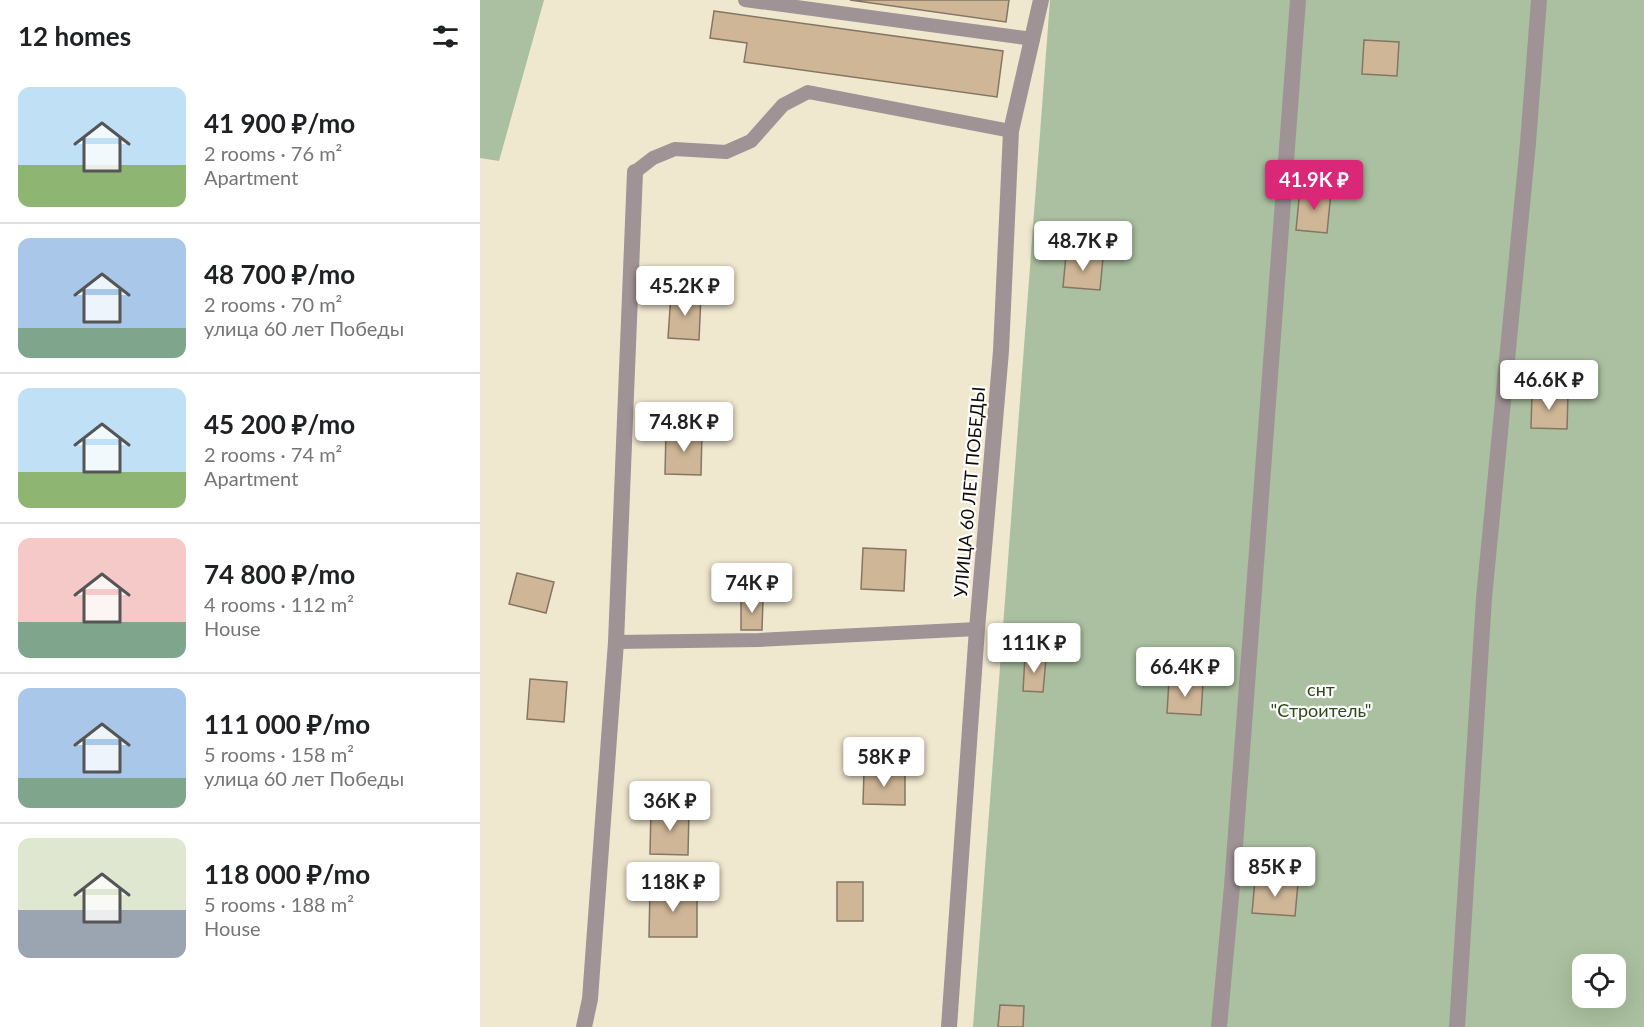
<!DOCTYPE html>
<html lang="en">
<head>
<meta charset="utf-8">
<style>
	:root { --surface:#fff; --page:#f6f6f6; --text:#202124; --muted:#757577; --line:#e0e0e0; --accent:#db2777 }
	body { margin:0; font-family:Lato,sans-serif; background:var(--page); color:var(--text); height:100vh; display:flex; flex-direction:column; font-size:22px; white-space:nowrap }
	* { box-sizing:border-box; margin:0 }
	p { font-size:20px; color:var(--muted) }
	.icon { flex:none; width:33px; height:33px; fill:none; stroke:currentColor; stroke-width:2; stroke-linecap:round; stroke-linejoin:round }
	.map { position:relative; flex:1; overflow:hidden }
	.sheet { display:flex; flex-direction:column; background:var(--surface); width:480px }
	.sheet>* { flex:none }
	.fabs { position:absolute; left:1092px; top:954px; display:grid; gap:12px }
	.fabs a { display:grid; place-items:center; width:54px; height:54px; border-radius:12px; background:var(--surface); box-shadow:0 6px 24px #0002; font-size:30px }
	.price { position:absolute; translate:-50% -51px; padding:0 14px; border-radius:6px; background:#fff; color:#222; font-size:20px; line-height:39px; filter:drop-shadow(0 2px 3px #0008) }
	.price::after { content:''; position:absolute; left:50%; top:36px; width:18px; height:14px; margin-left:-9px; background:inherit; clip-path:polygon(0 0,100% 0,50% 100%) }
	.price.on { background:var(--accent); color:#fff }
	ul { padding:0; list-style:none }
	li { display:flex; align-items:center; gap:18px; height:150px; padding:0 18px }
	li+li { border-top:2px solid var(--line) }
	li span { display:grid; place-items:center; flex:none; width:168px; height:120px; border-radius:12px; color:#555 }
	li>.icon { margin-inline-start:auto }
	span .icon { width:72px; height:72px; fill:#fffc; stroke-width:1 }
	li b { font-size:26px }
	h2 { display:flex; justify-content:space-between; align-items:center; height:72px; padding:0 18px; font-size:26px }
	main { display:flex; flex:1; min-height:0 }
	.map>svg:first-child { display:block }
	.green { fill:#abc0a0; fill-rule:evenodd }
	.building { fill:#cfb697; stroke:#847663; stroke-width:1.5 }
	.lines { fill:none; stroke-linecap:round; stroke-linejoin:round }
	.service { stroke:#9f9396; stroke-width:14 }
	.minor { stroke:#9f9396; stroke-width:16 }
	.labels { text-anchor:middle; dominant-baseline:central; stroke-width:4.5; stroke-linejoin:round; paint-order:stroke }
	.street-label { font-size:18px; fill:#110d06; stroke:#fff }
	.park-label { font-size:18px; fill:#2d491a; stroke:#fff }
</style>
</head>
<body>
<main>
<section class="sheet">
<h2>12 homes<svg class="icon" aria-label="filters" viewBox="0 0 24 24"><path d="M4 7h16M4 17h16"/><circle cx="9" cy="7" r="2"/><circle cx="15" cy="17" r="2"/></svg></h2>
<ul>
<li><span style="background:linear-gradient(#bfe0f5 65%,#8fb573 0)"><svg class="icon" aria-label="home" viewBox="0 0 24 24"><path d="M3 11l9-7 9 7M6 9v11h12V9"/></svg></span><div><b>41 900 ₽/mo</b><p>2 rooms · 76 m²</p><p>Apartment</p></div></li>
<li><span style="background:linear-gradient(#a9c7e8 75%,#7fa58c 0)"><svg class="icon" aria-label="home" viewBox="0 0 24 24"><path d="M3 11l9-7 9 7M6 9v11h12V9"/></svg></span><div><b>48 700 ₽/mo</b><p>2 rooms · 70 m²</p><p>улица 60 лет Победы</p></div></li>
<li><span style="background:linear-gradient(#bfe0f5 70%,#8fb573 0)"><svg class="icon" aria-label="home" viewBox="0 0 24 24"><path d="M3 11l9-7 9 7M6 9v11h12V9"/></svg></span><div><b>45 200 ₽/mo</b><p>2 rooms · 74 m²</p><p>Apartment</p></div></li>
<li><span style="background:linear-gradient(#f6c9c9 70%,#7fa58c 0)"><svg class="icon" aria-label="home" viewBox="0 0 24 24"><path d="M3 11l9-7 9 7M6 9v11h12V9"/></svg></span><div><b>74 800 ₽/mo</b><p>4 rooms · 112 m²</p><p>House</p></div></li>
<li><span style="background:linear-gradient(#a9c7e8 75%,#7fa58c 0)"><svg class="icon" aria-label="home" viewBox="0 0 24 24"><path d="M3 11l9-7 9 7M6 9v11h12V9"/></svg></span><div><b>111 000 ₽/mo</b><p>5 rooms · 158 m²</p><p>улица 60 лет Победы</p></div></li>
<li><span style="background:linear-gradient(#dfe7d0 60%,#9aa5b1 0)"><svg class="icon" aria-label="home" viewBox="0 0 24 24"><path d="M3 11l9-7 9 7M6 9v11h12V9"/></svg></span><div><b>118 000 ₽/mo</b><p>5 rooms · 188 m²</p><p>House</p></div></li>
</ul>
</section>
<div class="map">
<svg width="1164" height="1027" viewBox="0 0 1164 1027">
	<rect width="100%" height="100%" fill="#f0e7cf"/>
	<g class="green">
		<polygon points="0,0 64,0 19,161 0,158"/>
		<path d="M570,0H1164V1027H493ZM1102,964H1136V998H1102Z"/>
	</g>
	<g class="building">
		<polygon points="370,0 529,0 526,22"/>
		<polygon points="234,11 523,51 517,97 264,62 267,43 230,38"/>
		<polygon points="884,40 919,42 917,76 882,74"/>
		<polygon points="820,189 851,192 847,233 816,230"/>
		<polygon points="586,255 623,258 620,290 583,287"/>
		<polygon points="191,294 221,295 219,340 188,338"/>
		<polygon points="1052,392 1088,394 1087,429 1051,428"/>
		<polygon points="186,431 222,432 221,475 185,474"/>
		<polygon points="383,548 426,550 424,591 381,589"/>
		<polygon points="37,573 74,582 66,613 29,604"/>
		<polygon points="261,598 283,598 282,630 261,630"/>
		<polygon points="545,656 566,658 563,692 543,691"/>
		<polygon points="50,679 87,682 84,722 47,719"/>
		<polygon points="689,680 723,682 721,715 687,713"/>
		<polygon points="384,771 425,772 425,805 383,804"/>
		<polygon points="171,809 209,810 208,855 170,854"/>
		<polygon points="775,880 818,883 815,916 772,913"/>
		<rect x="357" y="882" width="26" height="39"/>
		<polygon points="170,888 217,888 217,937 169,937"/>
		<polygon points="520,1005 544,1006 543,1027 518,1027"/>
	</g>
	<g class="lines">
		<g class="service">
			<polyline points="265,0 553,39"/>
			<polyline points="155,172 173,158 195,149 246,152 271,141 303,105 328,92 531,131"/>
			<polyline points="136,642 279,640 497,629"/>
		</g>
		<g class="minor">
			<polyline points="104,1027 110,999 136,642 155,172"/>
			<polyline points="469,1027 497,629 521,351 531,131 561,0"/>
			<polyline points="739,1027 752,886 818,0"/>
			<polyline points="977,1027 1004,598 1048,143 1059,0"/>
		</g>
	</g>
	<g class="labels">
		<g class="street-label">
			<text transform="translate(489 492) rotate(-85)">УЛИЦА 60 ЛЕТ ПОБЕДЫ</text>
		</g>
		<g class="park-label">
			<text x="841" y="689">снт<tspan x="841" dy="21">"Строитель"</tspan></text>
		</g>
	</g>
</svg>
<div class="fabs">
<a><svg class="icon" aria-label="locate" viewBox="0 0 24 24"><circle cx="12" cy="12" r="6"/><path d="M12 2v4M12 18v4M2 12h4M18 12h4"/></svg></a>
</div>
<b class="price on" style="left:834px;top:211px">41.9K ₽</b>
<b class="price" style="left:603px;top:272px">48.7K ₽</b>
<b class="price" style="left:205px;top:317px">45.2K ₽</b>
<b class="price" style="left:1069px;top:411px">46.6K ₽</b>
<b class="price" style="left:204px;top:453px">74.8K ₽</b>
<b class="price" style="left:272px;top:614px">74K ₽</b>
<b class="price" style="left:554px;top:674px">111K ₽</b>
<b class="price" style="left:705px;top:698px">66.4K ₽</b>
<b class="price" style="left:404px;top:788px">58K ₽</b>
<b class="price" style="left:190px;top:832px">36K ₽</b>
<b class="price" style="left:795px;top:898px">85K ₽</b>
<b class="price" style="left:193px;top:913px">118K ₽</b>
</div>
</main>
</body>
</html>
